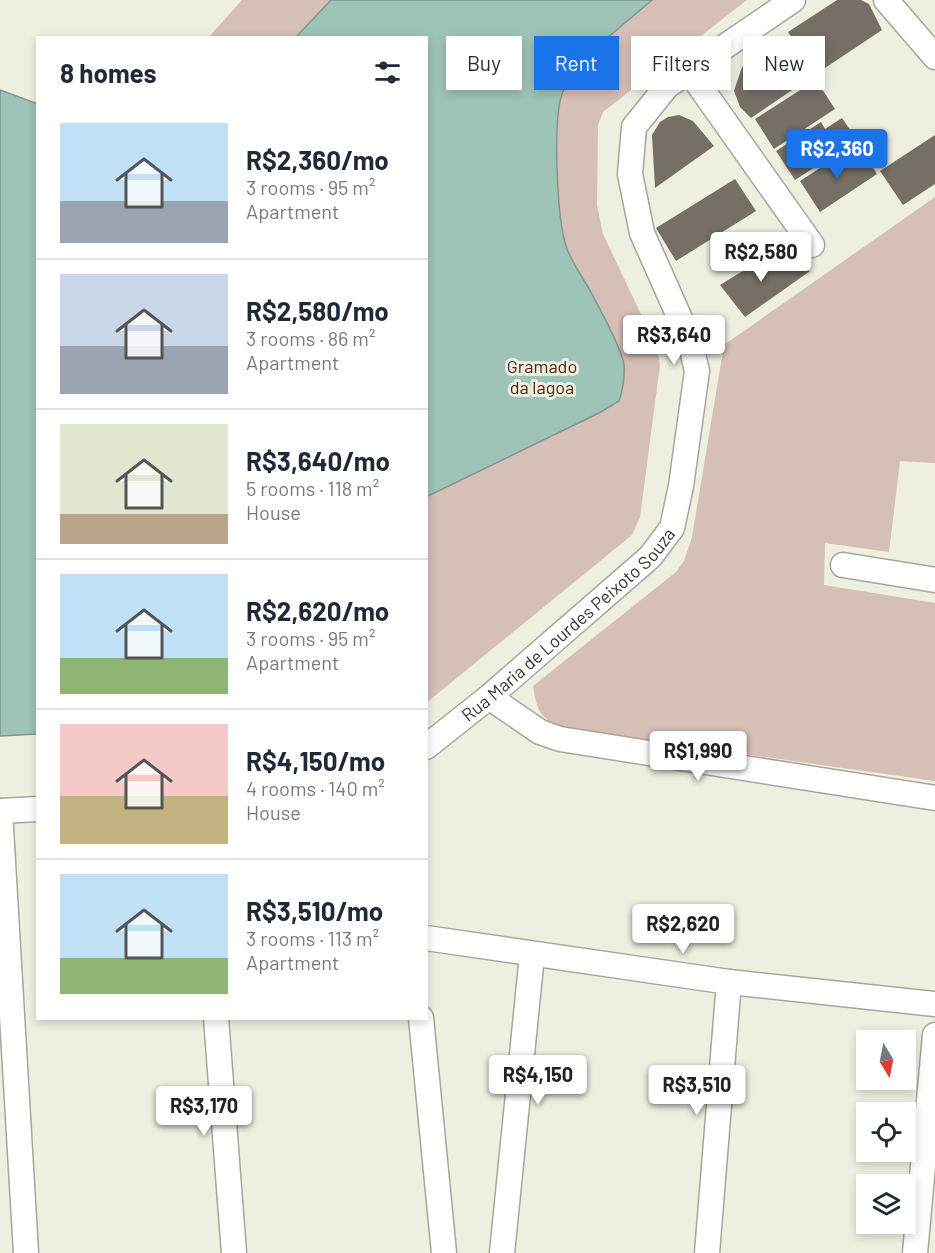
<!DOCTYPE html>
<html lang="en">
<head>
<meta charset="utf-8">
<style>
	:root { --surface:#fff; --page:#f2f2f3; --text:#1f2937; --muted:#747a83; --line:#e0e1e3; --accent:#1a73e8 }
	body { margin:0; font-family:Barlow,sans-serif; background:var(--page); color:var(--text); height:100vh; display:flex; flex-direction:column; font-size:22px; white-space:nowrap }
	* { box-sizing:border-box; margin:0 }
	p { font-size:20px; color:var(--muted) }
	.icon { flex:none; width:33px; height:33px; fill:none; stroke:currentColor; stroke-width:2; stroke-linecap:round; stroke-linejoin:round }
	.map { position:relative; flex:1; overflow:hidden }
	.details { position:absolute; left:36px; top:36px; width:392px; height:984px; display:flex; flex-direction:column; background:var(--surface); border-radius:0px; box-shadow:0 3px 9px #0003 }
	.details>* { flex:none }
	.top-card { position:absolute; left:446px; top:36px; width:399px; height:54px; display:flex; gap:12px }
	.needle { width:39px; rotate:170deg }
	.tools { position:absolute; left:856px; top:1030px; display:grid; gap:12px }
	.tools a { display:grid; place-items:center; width:60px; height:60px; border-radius:0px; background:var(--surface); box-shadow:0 3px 9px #0003; font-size:30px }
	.price { position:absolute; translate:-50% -51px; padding:0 14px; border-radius:6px; background:#fff; color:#222; font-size:20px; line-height:39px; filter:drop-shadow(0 2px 3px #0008) }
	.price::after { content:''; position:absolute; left:50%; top:36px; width:18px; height:14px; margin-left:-9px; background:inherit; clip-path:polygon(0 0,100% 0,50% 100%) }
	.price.on { background:var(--accent); color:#fff }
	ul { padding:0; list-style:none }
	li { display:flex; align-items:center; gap:18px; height:150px; padding:0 24px }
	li+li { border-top:2px solid var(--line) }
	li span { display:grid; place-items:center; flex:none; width:168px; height:120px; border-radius:0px; color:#555 }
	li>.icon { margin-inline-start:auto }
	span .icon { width:72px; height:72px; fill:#fffc; stroke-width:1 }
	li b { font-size:26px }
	h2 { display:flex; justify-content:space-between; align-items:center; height:72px; padding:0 24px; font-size:26px }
	.chip { padding:0 21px; border-radius:0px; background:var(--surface); box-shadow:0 3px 9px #0003; font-size:21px; line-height:54px }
	.chip.on { background:var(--accent); color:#fff }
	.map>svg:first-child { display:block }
	.green { fill:#d5bfb7 }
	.water { fill:#9ec3b7; stroke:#7e988e; stroke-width:1.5 }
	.building { fill:#766f66 }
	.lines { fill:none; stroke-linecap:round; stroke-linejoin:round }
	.street-casing { stroke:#a7a69a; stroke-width:27 }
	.street { stroke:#fff; stroke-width:24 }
	.labels { text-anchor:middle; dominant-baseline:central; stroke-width:6; stroke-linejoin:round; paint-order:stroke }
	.park-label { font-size:18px; fill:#512414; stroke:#eeeee1 }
	.street-label { font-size:18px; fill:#34342f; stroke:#eeeee1 }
</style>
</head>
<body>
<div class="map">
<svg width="935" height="1253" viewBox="0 0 935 1253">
	<rect width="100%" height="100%" fill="#eeeee1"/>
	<g class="green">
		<polygon points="242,0 747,0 603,112 598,125 597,205 603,234 657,348 660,365 640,517 632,535 426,703 426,38 208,38"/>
		<path d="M935,197V463L900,461L889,552L825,543L824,585L935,603V781L559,728C538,715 537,709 533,686L676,572L684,561L692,537L724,345Z"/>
	</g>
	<g class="water">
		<path d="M331,0H652C625,24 578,57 563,91C552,118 557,217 566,246C571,262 584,279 592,294C600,310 622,348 624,365C625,378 623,389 619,401L599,413L426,497V38L296,37Z"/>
		<polygon points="0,90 38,104 37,734 0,736"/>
	</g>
	<g class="building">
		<polygon points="837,0 861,0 869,4 882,30 816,74 788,32"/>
		<polygon points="787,37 813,76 751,118 740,107 734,91 742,67"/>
		<polygon points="816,80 835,109 774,149 755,119"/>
		<polygon points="679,115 693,121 714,146 655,188 652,135 660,122 668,117"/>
		<polygon points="842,118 857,140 795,180 776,151 821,122 825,129"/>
		<polygon points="935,135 935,184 903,205 880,171"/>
		<polygon points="864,154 877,174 820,212 800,181 834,159 837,163 849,155 853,162"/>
		<polygon points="735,179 756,211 676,261 656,228"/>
		<polygon points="774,252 784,266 810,271 745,317 720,285"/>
	</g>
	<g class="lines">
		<g class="street-casing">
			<g id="street">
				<polyline points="886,0 935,57"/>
				<polyline points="689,71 812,245"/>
				<polyline points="843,565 935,580"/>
				<polyline points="489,697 540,732 560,739 935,798"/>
				<path id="s1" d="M426,747L489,697L650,557L672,528L681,486L697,371L690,341L642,233L630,174L634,127L667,86L793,0"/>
				<polyline points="0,811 26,1253"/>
				<polyline points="0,811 38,809"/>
				<polyline points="426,938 729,982 935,1004"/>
				<polyline points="216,1018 234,1253"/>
				<polyline points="421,1018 444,1253"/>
				<polyline points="502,1253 532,955"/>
				<polyline points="707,1253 729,982"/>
				<polyline points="915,1253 935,1035"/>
			</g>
		</g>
		<use href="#street" class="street"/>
	</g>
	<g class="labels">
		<g class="park-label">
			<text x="542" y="366">Gramado<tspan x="542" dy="21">da lagoa</tspan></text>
		</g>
		<g class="street-label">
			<text stroke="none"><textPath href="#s1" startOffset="188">Rua Maria de Lourdes Peixoto Souza</textPath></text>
		</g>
	</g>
</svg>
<div class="tools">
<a><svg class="needle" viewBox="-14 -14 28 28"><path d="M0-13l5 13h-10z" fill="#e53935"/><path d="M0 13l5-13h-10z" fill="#747a83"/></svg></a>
<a><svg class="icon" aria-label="locate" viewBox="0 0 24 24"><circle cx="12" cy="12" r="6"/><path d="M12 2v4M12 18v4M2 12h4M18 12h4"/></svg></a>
<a><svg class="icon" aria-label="layers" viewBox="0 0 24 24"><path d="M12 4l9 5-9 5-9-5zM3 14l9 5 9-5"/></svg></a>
</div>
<b class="price on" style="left:837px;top:180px">R$2,360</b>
<b class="price" style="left:761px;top:283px">R$2,580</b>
<b class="price" style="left:674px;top:366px">R$3,640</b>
<b class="price" style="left:698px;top:782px">R$1,990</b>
<b class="price" style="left:683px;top:955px">R$2,620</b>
<b class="price" style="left:538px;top:1106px">R$4,150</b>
<b class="price" style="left:697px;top:1116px">R$3,510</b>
<b class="price" style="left:204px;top:1137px">R$3,170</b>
<div class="top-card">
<a class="chip">Buy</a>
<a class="chip on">Rent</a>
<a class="chip">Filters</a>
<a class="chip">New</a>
</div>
<section class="details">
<h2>8 homes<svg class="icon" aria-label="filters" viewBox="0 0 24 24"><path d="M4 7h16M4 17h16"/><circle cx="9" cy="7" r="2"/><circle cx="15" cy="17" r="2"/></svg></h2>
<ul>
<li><span style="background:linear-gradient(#bfe0f5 65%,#9aa5b1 0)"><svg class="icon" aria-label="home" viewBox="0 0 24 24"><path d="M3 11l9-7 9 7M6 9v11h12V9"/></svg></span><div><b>R$2,360/mo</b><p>3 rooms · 95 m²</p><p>Apartment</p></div></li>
<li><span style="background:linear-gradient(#c9d6e8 60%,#9aa5b1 0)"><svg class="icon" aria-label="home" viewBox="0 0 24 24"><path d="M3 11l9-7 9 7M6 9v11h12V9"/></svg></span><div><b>R$2,580/mo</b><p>3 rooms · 86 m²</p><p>Apartment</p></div></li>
<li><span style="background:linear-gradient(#dfe7d0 75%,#b9a48a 0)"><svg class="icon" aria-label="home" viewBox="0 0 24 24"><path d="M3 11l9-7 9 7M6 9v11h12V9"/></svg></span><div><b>R$3,640/mo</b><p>5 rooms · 118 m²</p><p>House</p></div></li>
<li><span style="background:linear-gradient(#bfe0f5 70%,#8fb573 0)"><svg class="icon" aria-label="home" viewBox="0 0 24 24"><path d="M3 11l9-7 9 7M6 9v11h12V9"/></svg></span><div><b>R$2,620/mo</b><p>3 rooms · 95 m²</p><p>Apartment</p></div></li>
<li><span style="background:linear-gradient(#f6c9c9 60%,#c2b280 0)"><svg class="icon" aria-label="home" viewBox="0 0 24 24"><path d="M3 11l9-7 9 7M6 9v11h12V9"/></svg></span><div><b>R$4,150/mo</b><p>4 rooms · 140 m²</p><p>House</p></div></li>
<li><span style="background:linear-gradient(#bfe0f5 70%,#8fb573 0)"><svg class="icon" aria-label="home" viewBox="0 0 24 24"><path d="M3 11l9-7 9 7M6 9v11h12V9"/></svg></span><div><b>R$3,510/mo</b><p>3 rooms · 113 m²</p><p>Apartment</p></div></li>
</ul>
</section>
</div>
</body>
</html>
